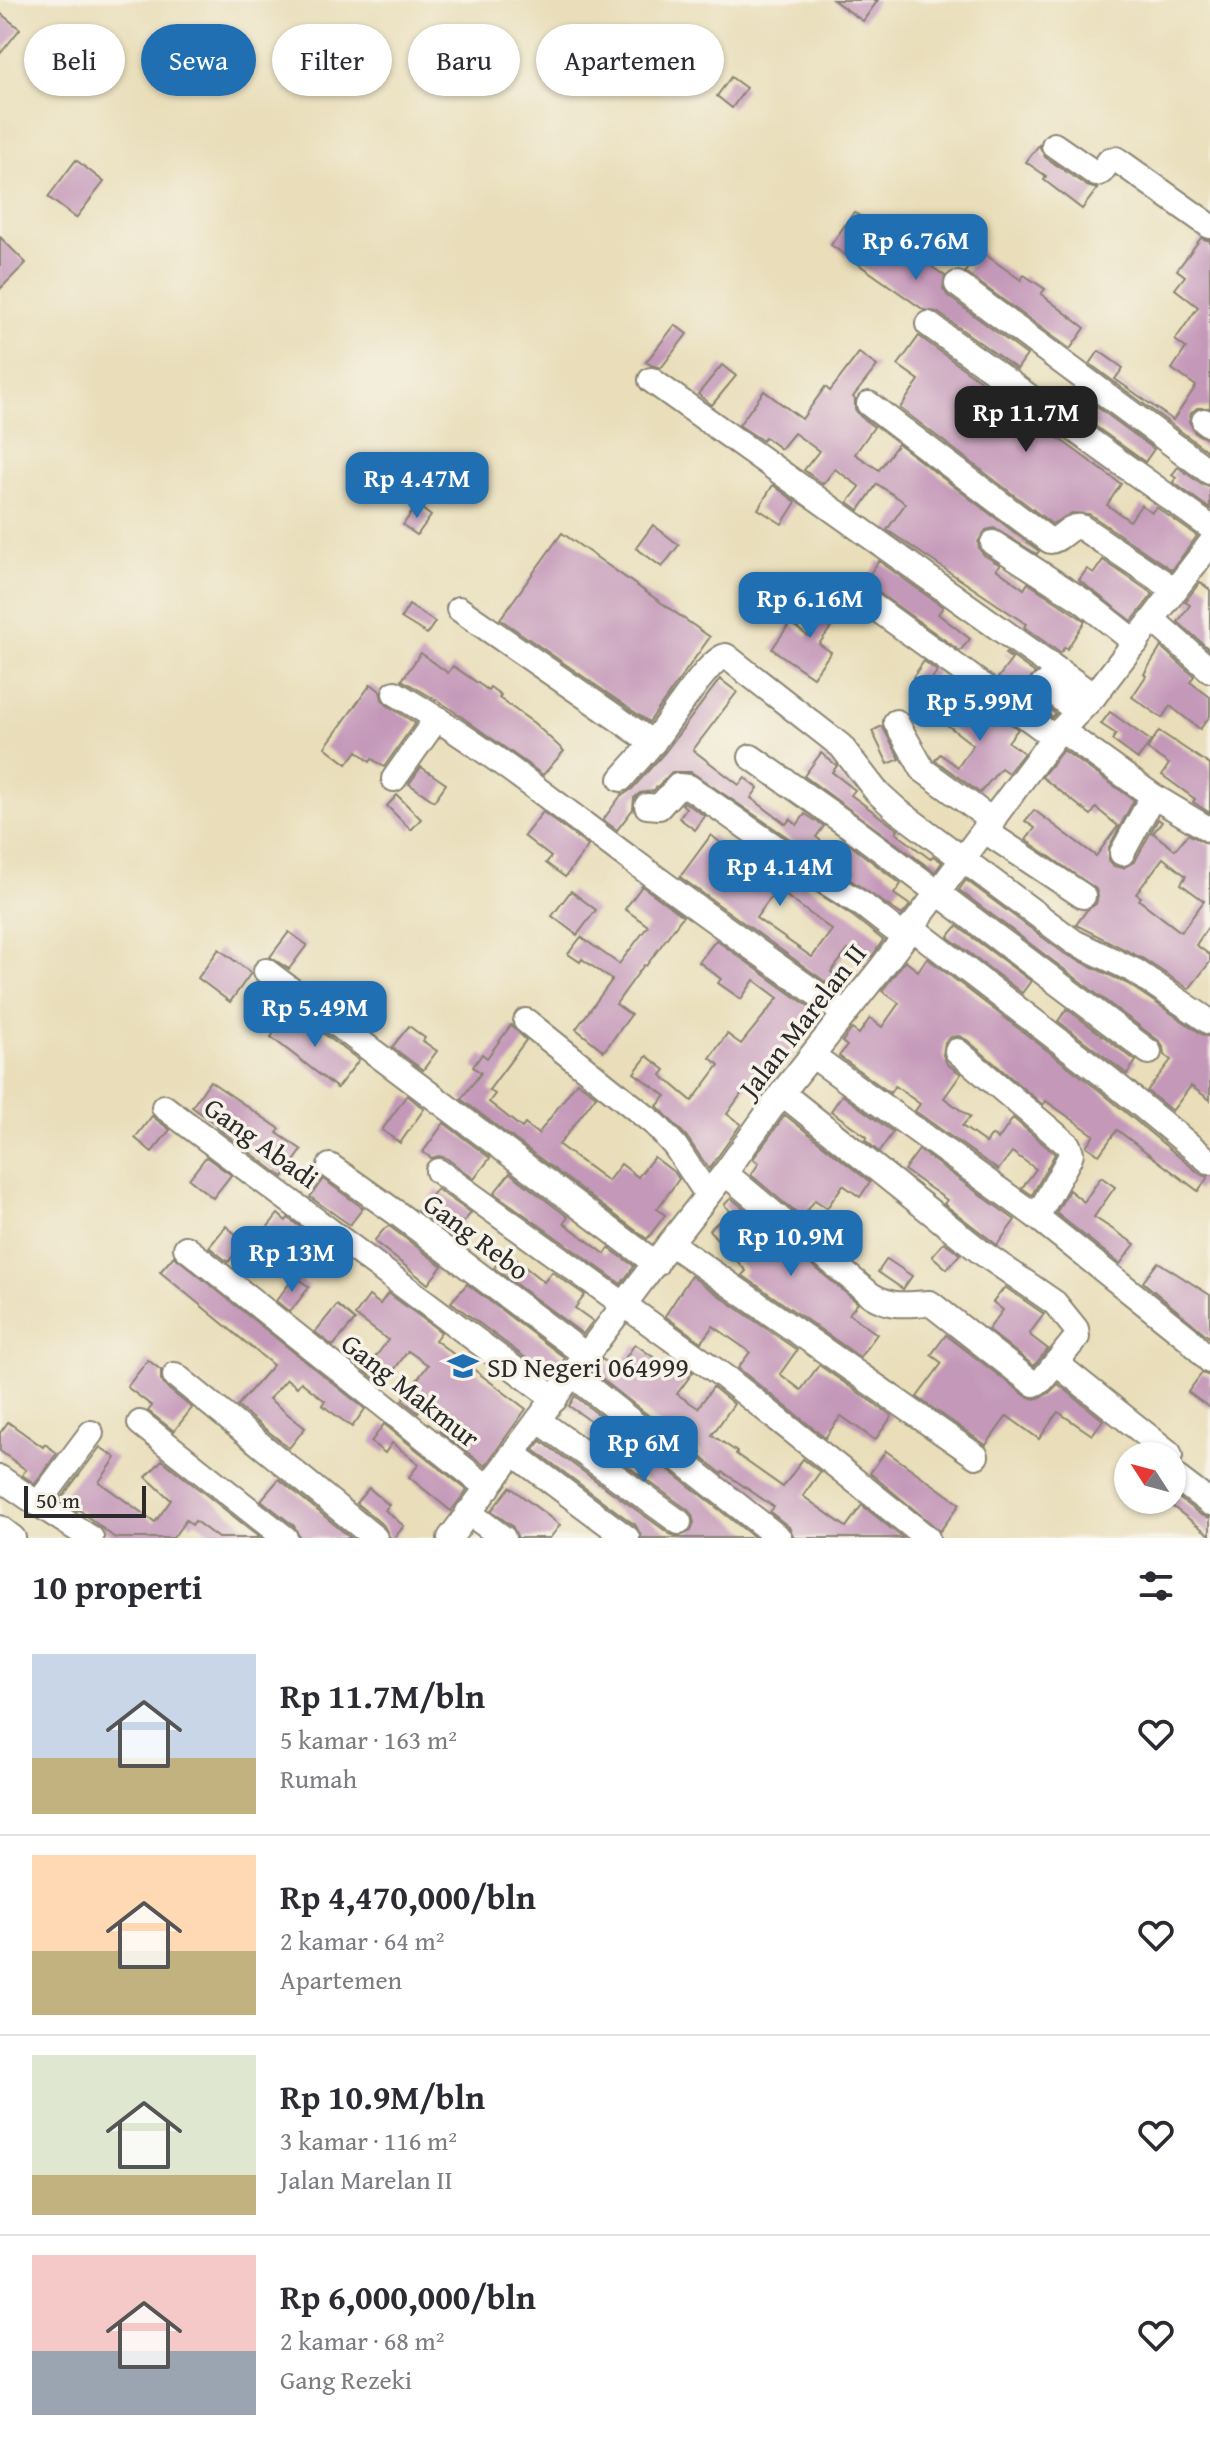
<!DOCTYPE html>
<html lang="id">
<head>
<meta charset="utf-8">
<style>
	:root { --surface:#fff; --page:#f2f2f3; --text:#2b2b33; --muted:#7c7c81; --line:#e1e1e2; --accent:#1f6fb2 }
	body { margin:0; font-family:"Gentium Book Plus",serif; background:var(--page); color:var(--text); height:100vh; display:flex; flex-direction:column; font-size:30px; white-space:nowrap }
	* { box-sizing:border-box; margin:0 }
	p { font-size:26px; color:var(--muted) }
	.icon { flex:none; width:44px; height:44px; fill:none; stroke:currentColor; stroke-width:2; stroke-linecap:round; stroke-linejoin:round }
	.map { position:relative; height:1538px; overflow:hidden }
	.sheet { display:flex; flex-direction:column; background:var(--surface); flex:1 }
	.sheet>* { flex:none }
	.banner { position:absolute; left:24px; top:24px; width:800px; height:72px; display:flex; gap:16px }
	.needle { width:52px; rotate:306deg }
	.fabs { position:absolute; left:1114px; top:1442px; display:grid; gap:16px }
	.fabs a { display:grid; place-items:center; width:72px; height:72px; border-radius:50%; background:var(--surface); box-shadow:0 2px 6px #0004; font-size:40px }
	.scale { position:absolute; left:24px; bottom:20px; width:122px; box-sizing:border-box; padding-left:8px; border:4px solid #2b2b2b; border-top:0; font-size:22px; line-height:28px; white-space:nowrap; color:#2b2b2b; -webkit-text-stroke:6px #f7f3e8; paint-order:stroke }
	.price { position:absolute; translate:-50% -68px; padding:0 18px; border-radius:16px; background:var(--accent); color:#fff; font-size:26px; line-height:52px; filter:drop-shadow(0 2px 4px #0008) }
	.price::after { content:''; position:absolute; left:50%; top:48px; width:24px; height:18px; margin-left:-12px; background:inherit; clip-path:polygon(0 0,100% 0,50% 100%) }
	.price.on { background:#222; color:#fff }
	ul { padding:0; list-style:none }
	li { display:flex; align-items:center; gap:24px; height:200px; padding:0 32px }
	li+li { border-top:2px solid var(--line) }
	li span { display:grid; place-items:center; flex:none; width:224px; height:160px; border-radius:0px; color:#555 }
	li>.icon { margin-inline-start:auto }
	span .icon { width:96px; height:96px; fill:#fffc; stroke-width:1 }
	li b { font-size:34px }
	h2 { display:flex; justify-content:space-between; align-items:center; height:96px; padding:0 32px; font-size:34px }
	.chip { padding:0 28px; border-radius:36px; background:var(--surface); box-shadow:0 2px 6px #0004; font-size:28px; line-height:72px }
	.chip.on { background:var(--accent); color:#fff }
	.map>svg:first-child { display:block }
	.building { fill:#c498b9; fill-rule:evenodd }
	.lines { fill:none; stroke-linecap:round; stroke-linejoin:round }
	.minor-casing { stroke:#8a8472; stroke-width:28 }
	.minor { stroke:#fff; stroke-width:24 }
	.labels { text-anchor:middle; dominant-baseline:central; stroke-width:7; stroke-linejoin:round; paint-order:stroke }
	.street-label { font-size:28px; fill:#2b2b2b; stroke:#f7f3e8 }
	.poi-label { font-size:28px; fill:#2b2b2b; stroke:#f7f3e8; text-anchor:start }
</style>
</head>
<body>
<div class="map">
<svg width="1210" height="1538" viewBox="0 0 1210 1538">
	<rect width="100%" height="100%" fill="#f7f3e8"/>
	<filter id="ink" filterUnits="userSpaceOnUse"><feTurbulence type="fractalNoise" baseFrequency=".0125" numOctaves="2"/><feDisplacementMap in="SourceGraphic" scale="16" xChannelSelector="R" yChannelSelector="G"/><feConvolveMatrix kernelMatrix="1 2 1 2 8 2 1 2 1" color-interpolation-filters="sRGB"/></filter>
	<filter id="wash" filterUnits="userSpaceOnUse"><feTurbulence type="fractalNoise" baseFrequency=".006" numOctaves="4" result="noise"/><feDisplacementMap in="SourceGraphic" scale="32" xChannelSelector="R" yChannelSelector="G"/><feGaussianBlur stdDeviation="1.8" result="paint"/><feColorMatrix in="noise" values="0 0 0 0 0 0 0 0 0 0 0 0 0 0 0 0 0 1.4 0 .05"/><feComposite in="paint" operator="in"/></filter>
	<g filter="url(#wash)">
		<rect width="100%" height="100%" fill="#e9deb9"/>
		<g id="blocks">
			<g class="building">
				<polygon points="833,0 878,0 863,21"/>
				<polygon points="0,13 20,29 0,54"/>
				<polygon points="731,77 746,88 732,108 717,96"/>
				<polygon points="1039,145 1045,157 1087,186 1097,189 1082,209 1044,180 1046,176 1026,162"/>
				<polygon points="76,160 104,182 76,218 48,197"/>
				<polygon points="854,212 945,276 943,289 948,296 1027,355 1017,369 937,312 924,310 831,245"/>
				<polygon points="0,237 26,263 0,289"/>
				<polygon points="1201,238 1210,241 1210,408 1197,408 1191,413 1189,421 1195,433 1210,440 1210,453 1090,364 1099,351 1123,368 1115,379 1173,420 1196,386 1172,369 1186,348 1175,340 1198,307 1175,289 1185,276 1177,270"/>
				<polygon points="980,251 1021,280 1024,275 1045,289 1041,294 1085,328 1070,349 965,272"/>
				<polygon points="675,325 687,334 661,368 651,365 646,362"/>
				<polygon points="919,336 1121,484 1107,505 1130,521 1141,505 1152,512 1156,507 1197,536 1172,570 1089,514 1072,513 1052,524 900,408 919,380 898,365"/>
				<polygon points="859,353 877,366 853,397 855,399 855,409 860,416 874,427 855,454 879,470 898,444 1039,551 1037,554 994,528 986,530 978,542 979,549 984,555 1000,565 996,569 1024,589 1028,583 1085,621 1067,649 1065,647 1060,653 1024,627 1026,624 887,530 905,504 901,500 877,484 859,510 848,502 860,487 835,469 823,484 804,470 819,451 794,433 781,449 765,437 763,441 739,425 764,391 802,419 825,387 830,391"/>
				<polygon points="722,365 736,376 712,405 698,394"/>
				<polygon points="1073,389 1154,449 1145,462 1063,403"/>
				<polygon points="1178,467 1201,484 1210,487 1210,509 1173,482 1176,478 1172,475"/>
				<polygon points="773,485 796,502 782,524 758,509"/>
				<polygon points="417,505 431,516 417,535 403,525"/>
				<polygon points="653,525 679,545 662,567 636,548"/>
				<polygon points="562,533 710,637 649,722 500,619"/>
				<polygon points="1103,560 1153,594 1132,621 1079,580 1087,569 1094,573"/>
				<polygon points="879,561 943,607 938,614 970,639 960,651 864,582"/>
				<polygon points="1200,582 1210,590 1210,650 1178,622 1190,605 1185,602"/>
				<polygon points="844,586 847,588 844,595 847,605 819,644 831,652 813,677 772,649 790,623 808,636"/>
				<polygon points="409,605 435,622 427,634 401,618"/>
				<polygon points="1161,647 1194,676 1190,682 1210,697 1210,716 1200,729 1170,706 1162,718 1132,697 1146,676 1144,674"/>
				<polygon points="1006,652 1035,673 1028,682 1029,690 1034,697 1056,714 1052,717 998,678 1012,659 1005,654"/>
				<polygon points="421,653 448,673 453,666 488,690 490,687 501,695 499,698 534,723 564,751 543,775 445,705 402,680"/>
				<polygon points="924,661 937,671 927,687 913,677"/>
				<polygon points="720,679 737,692 693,750 739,785 745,778 758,788 751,798 786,824 790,819 797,825 805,814 824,826 816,837 837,853 846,842 901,884 894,894 910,905 902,915 691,772 672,772 653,791 640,793 634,798 633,809 617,830 603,820 622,794 623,795 632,789 665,752"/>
				<polygon points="371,684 380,691 382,699 387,705 415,723 384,767 372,759 370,762 357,751 347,764 325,747"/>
				<polygon points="953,696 969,708 975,699 1018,729 1008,742 1024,753 1008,773 1001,768 980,793 935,760 940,754 958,767 973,745 937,717"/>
				<polygon points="1110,712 1151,741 1138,759 1112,740 1116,734 1101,724"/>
				<polygon points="882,726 900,759 888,764 872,731"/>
				<polygon points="1159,731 1210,765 1210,813 1193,802 1195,799 1162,775 1169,764 1147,749"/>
				<path d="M1063,750L1134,800L1109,847V860L1114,866L1123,868L1135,861L1158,819L1162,822L1153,833L1175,850L1188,834L1210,845V924L1196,945L1210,955V962L1189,989L1142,958L1076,925L1087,910L1096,904L1098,896L1096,889L1026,840L1035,828L1025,821L1034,810L1096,856L1118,826L1096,808L1091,815L1042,777ZM1163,858L1186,876L1181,884L1204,901L1181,932L1139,900L1141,897L1136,894Z"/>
				<polygon points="821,753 837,766 832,772 855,790 851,795 898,830 896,833 930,859 933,856 942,862 935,872 804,776"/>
				<polygon points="421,767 446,784 434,801 409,784"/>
				<polygon points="397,795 421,819 411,830 387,806"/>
				<polygon points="684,802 705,816 695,830 679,818 686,808 682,804"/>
				<polygon points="543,812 588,846 565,877 546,863 551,857 524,836"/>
				<path d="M711,835L736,855L744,844L854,917L883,940L873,955L863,962L848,950L831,972L841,979L834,988L680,877ZM777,889L832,930L812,957L756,918Z"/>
				<polygon points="966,880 1065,954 1128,984 1202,1034 1210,1037 1210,1100 1191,1086 1172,1111 1147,1091 1171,1060 1164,1055 1163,1047 1159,1041 959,890"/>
				<polygon points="642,886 683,916 646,966 644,965 616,1004 631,1015 604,1051 576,1029 612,980 582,959 580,962 568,954 581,937 619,964 648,926 625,909"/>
				<polygon points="571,891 596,910 577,935 552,916"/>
				<polygon points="957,926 1031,981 1022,993 948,937"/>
				<polygon points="289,932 307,945 289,969 270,957"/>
				<polygon points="716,940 818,1013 759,1095 747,1086 727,1114 741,1124 709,1169 686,1136 657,1106 666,1096 634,1073 647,1056 665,1070 661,1075 692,1101 719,1065 710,1058 727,1034 741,1044 778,998 754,980 741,999 718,983 721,979 699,962"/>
				<polygon points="219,949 251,973 230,1002 198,978"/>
				<polygon points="927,958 1100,1091 1200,1174 1208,1177 1198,1191 1117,1130 1099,1155 1086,1146 1094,1135 1046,1101 1043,1105 967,1040 959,1036 951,1037 945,1042 943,1055 947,1064 961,1074 944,1098 970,1117 962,1126 986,1143 992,1135 998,1140 1013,1118 1055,1154 1032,1195 1022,1188 1036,1169 1012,1152 998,1170 915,1111 920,1104 895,1086 890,1093 839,1056 847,1046 842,1042 852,1029 859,1034 870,1018 882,1027 899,1003 882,991 905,961 918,971"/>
				<polygon points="355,994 376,1010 365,1025 343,1010"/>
				<polygon points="1067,1009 1136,1061 1127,1074 1058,1021"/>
				<polygon points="292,1010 359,1060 337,1088 271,1037"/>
				<polygon points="511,1025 526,1040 489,1090 495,1094 489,1102 522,1128 525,1124 538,1134 577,1082 596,1096 559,1145 608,1181 621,1164 638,1177 654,1157 675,1173 679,1179 657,1209 665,1215 647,1239 461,1099 481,1073 473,1067 482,1054 487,1058"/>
				<polygon points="409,1026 425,1038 423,1041 437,1051 423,1070 392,1047"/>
				<polygon points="210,1081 280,1129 277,1133 302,1150 283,1177 216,1127 217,1125 192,1107"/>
				<polygon points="407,1095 424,1109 400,1143 382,1130"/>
				<polygon points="842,1095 893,1132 879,1152 865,1140 867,1137 831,1111"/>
				<polygon points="785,1115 870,1182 860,1197 843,1185 827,1208 815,1200 802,1218 751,1175 759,1163 753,1159"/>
				<polygon points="152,1116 170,1130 152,1152 135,1138"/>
				<polygon points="444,1123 490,1158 474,1179 446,1158 439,1156 431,1158 423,1152"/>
				<polygon points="919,1150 1015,1220 997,1245 944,1204 947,1200 904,1170"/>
				<polygon points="206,1157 231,1175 213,1198 189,1179"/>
				<polygon points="510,1173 568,1217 564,1223 605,1254 609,1248 634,1266 621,1284 494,1193"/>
				<polygon points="1101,1177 1115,1187 1094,1217 1135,1244 1120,1264 1056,1213 1069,1190 1084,1202"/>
				<polygon points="323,1179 363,1208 350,1225 310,1197"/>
				<polygon points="437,1189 471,1213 452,1236 419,1211"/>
				<polygon points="731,1198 858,1303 849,1314 877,1334 860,1357 742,1275 746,1271 709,1230 730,1211 724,1205"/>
				<polygon points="278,1214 286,1221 288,1218 327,1247 306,1275 292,1265 296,1260 262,1234"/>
				<polygon points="226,1226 245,1242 228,1262 209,1247"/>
				<polygon points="389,1226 442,1266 428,1284 374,1241 385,1228"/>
				<polygon points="944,1242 960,1254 947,1269 932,1256"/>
				<polygon points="506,1252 544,1282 552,1272 585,1295 575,1308 593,1321 583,1334 494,1268"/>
				<polygon points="174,1256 365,1409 352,1427 322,1405 325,1401 301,1382 297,1387 287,1379 269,1399 305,1428 289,1448 237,1406 273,1365 160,1272"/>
				<polygon points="887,1259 912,1276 903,1289 878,1272"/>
				<polygon points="1158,1262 1210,1295 1210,1338 1143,1282"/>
				<polygon points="295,1276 309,1287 290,1312 276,1301"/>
				<polygon points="691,1276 797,1350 780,1374 801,1390 819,1365 892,1416 875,1440 841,1416 825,1438 738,1368 750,1352 713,1326 701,1342 665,1316"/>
				<polygon points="467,1284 565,1358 551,1377 451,1302"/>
				<polygon points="1005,1287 1044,1314 1030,1333 1031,1336 1048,1349 1034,1366 988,1330 1003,1310 993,1302"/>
				<polygon points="388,1293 441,1332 435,1340 526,1409 485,1466 440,1431 450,1418 427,1401 418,1413 402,1400 428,1365 408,1351 383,1385 365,1371 388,1340 355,1315 369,1296 380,1304"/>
				<polygon points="337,1305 355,1320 333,1346 315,1332"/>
				<polygon points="946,1335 1026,1396 1034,1399 1041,1397 1049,1393 1058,1384 1103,1420 1092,1435 1058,1412 1039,1439 1007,1416 986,1445 917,1397 942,1363 931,1355"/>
				<polygon points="635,1344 674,1372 680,1364 693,1372 677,1394 698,1408 713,1387 734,1404 712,1435 737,1452 736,1454 783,1487 803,1459 820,1472 803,1496 846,1527 862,1505 903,1538 794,1538 789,1527 770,1512 774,1507 723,1472 722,1474 700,1456 702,1453 658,1423 593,1372 602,1359 617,1370"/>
				<polygon points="148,1360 161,1370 161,1380 165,1386 192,1408 174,1431 148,1411 152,1406 127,1387"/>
				<polygon points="1202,1373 1210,1376 1210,1408 1188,1392"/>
				<polygon points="575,1396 629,1439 628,1441 659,1462 755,1538 642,1538 636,1526 534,1450 541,1441 670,1534 678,1537 691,1531 694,1523 692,1515 688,1510 587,1437 595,1424 569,1406"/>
				<polygon points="8,1422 43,1447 45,1444 57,1453 35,1484 22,1475 26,1470 0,1451 0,1433"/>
				<polygon points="384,1424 467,1490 451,1511 409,1477 419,1464 392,1443 385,1453 371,1442"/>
				<polygon points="100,1447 116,1458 99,1482 155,1522 171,1500 146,1477 162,1460 261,1538 218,1538 195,1521 192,1525 186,1520 173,1538 115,1538 78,1509 77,1511 60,1500"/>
				<polygon points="886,1451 960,1504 940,1531 870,1473"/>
				<polygon points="279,1479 351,1538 300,1538 294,1526 261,1500"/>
				<polygon points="510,1487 560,1525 550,1538 518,1538 512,1526 491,1511"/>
				<polygon points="369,1488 389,1505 385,1510 404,1526 394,1538 390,1538 384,1526 356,1503"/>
				<polygon points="1172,1493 1201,1515 1210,1518 1210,1535 1164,1500 1172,1500"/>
			</g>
		</g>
	</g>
	<g filter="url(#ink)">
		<use href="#blocks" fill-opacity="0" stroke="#8a8472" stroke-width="2"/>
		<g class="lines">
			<g class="minor-casing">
				<g id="minor">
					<polyline points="1054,145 1096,174 1101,172 1110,160 1116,159 1210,226"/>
					<polyline points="957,284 1210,472"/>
					<polyline points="928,324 1210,527"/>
					<polyline points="651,380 1094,696"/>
					<path d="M869,404L1050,541C1062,540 1067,525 1081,527L1175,590"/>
					<polyline points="1204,421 1210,425"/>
					<polyline points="993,543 1083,601 1136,643"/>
					<polyline points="859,596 1054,737"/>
					<polyline points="459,609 653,743"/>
					<polyline points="1153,620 1210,670"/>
					<polyline points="1043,685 1078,712"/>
					<path d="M395,693C479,742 555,803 633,861C703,913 774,963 845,1014"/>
					<polyline points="896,722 923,770 993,821"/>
					<polyline points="1061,730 1153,796 1210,830"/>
					<polyline points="751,757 852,828 1149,1052"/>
					<polyline points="394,779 437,718"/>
					<path d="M621,779C632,766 644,754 654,741C668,724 709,658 726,656L841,746L876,791L898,811L1074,942L1135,971L1210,1022"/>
					<polyline points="647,806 659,807 678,786 689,787 821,879 863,905 904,937"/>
					<polyline points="985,831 1083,896"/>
					<polyline points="1122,853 1153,796"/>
					<polyline points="911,927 1109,1079 1210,1162"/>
					<polyline points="266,971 656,1264"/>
					<polyline points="526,1021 656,1125 675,1146 707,1194"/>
					<polyline points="957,1051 1068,1145 1071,1153 1069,1159 1037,1217"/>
					<polyline points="813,1056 1037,1217 1187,1337 1210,1361"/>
					<polyline points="164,1107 555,1399"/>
					<polyline points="330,1166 398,1214 587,1356"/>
					<polyline points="438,1171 726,1378 927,1538"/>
					<path d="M725,1173L871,1295C892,1308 906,1304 930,1303L1031,1382L1034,1384L1042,1380L1077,1337L1076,1329L1055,1303L981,1252L782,1093"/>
					<polyline points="670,1243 976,1456"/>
					<polyline points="186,1248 488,1488"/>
					<polyline points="1056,1363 1169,1453 1170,1456"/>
					<polyline points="175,1375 375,1538"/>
					<polyline points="573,1375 779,1538"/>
					<polyline points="538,1420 679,1522"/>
					<polyline points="140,1423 285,1538"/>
					<polyline points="91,1433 38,1504 91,1538"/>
					<polyline points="513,1453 627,1538"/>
					<polyline points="1172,1474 1210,1503"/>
					<polyline points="0,1478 38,1504"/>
					<polyline points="468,1512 503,1538"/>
					<polyline points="0,1528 13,1538"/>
					<polyline points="450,1538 670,1243 725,1173 782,1093 882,967 1054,737 1094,696 1210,544"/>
				</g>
			</g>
			<use href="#minor" class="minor"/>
		</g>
	</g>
	<defs>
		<g id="school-bare" transform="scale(2.4)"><path d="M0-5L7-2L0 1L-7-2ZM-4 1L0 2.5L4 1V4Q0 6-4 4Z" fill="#1f6fb2" stroke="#f7f3e8" stroke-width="2.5" paint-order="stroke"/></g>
	</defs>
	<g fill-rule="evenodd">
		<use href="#school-bare" x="463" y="1366"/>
	</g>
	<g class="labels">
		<g class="street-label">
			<text transform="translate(802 1020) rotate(-52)">Jalan Marelan II</text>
			<text transform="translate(262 1142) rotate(36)">Gang Abadi</text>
			<text transform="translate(477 1236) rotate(37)">Gang Rebo</text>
			<text transform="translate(411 1390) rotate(38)">Gang Makmur</text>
		</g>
		<g class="poi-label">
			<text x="487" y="1366">SD Negeri 064999</text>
		</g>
	</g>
</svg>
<div class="fabs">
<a><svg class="needle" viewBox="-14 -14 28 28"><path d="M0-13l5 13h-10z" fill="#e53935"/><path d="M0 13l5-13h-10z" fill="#7c7c81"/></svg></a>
</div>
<div class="scale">50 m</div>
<b class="price" style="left:916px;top:282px">Rp 6.76M</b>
<b class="price on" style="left:1026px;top:454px">Rp 11.7M</b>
<b class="price" style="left:417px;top:520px">Rp 4.47M</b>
<b class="price" style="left:810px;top:640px">Rp 6.16M</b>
<b class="price" style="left:980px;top:743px">Rp 5.99M</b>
<b class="price" style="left:780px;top:908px">Rp 4.14M</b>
<b class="price" style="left:315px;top:1049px">Rp 5.49M</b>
<b class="price" style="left:791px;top:1278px">Rp 10.9M</b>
<b class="price" style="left:292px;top:1294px">Rp 13M</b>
<b class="price" style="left:644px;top:1484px">Rp 6M</b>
<div class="banner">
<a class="chip">Beli</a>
<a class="chip on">Sewa</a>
<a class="chip">Filter</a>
<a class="chip">Baru</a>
<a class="chip">Apartemen</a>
</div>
</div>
<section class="sheet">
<h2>10 properti<svg class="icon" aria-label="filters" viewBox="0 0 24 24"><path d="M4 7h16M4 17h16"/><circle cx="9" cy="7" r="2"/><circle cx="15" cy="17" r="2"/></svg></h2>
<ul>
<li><span style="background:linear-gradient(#c9d6e8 65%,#c2b280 0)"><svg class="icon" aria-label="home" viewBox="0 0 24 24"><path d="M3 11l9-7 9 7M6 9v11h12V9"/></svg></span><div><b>Rp 11.7M/bln</b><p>5 kamar · 163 m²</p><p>Rumah</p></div><svg class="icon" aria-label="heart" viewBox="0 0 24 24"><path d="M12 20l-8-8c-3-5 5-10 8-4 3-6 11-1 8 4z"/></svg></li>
<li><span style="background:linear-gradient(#ffd9b3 60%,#c2b280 0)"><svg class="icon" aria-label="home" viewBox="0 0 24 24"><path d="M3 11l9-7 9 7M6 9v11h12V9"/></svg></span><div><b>Rp 4,470,000/bln</b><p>2 kamar · 64 m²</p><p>Apartemen</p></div><svg class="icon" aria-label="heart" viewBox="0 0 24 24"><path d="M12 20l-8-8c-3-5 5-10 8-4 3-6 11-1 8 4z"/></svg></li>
<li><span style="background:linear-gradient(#dfe7d0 75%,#c2b280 0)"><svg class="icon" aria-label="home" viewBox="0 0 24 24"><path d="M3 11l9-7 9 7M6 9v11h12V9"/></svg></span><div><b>Rp 10.9M/bln</b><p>3 kamar · 116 m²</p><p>Jalan Marelan II</p></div><svg class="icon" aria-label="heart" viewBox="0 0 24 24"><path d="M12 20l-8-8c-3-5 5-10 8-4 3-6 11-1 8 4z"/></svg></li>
<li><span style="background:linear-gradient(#f6c9c9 60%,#9aa5b1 0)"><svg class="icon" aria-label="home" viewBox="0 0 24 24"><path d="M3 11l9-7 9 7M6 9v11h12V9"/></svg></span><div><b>Rp 6,000,000/bln</b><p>2 kamar · 68 m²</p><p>Gang Rezeki</p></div><svg class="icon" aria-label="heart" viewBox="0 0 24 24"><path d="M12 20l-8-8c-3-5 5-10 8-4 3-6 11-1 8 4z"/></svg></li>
</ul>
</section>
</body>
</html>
